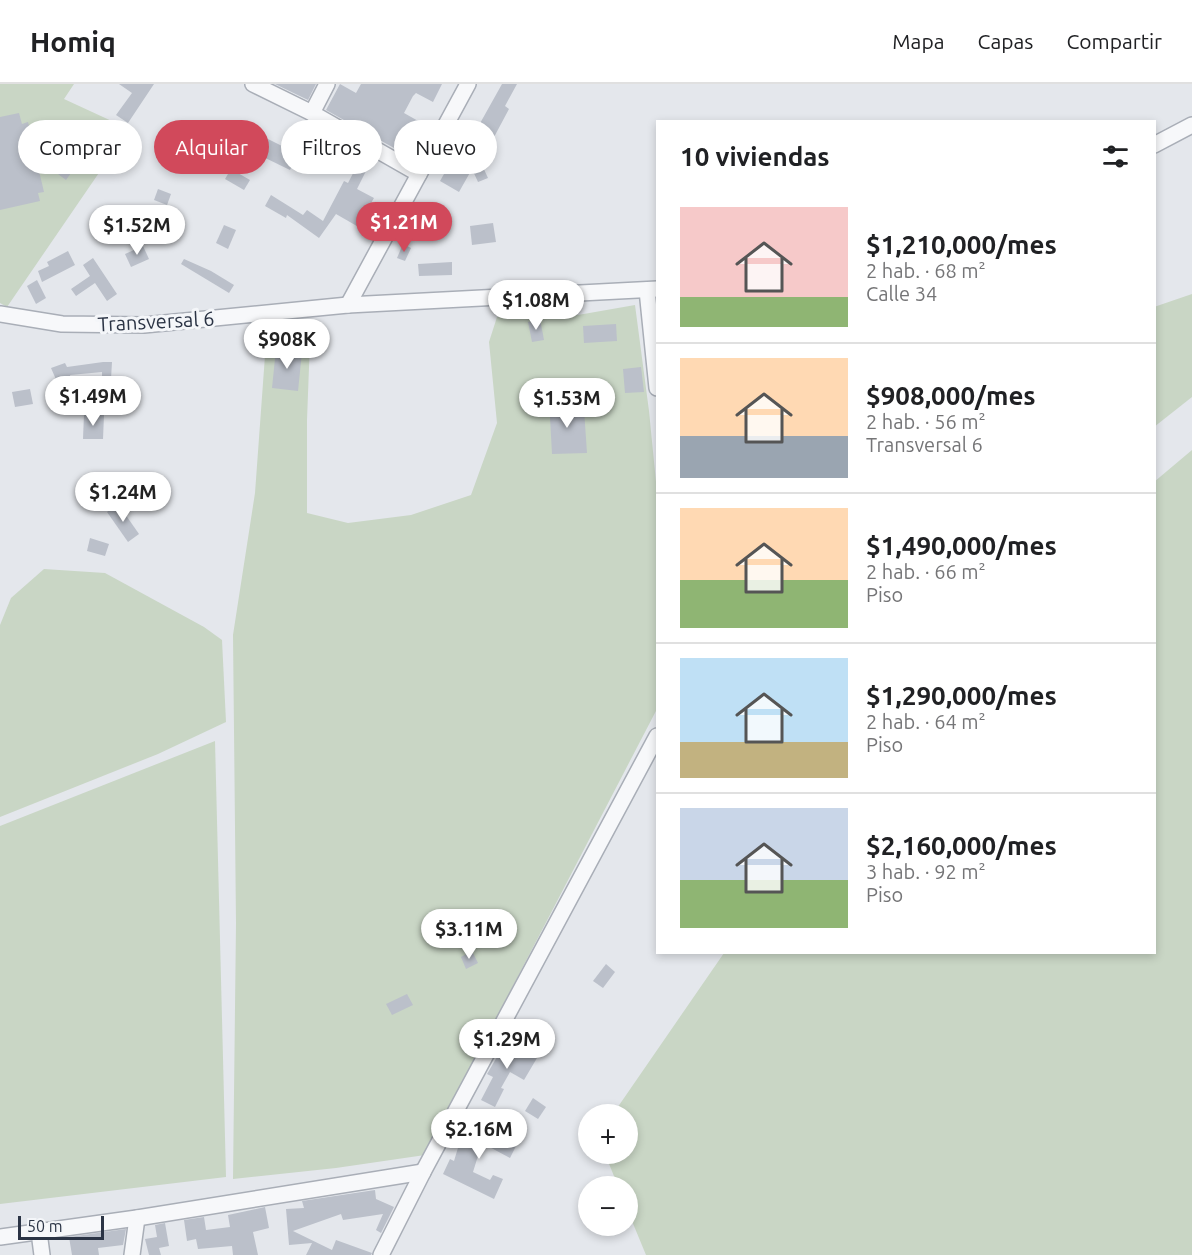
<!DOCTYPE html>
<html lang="es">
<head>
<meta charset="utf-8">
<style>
	:root { --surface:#fff; --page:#f6f6f6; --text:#202124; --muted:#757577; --line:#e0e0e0; --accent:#d1495b }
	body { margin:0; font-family:Ubuntu,sans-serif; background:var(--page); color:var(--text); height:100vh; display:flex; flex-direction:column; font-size:22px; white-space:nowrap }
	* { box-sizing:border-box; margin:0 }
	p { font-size:20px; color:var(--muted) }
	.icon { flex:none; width:33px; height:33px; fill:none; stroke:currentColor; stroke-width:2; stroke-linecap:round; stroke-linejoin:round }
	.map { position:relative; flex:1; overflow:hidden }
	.sheet { position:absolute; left:656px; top:36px; width:500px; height:834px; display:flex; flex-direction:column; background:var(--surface); border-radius:0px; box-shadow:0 3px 9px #0003 }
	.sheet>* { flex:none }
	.hud { position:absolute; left:18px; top:36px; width:548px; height:54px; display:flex; gap:12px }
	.buttons { position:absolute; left:578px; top:1020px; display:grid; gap:12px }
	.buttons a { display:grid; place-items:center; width:60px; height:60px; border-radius:50%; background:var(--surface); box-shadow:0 3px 9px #0003; font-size:30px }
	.scale { position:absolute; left:18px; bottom:15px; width:86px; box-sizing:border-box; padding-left:6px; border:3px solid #2b3445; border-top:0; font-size:16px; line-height:21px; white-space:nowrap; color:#2b3445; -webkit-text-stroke:4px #f4f6f9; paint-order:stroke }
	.price { position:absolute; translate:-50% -51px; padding:0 14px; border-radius:21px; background:#fff; color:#222; font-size:20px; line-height:39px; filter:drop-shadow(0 2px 3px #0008) }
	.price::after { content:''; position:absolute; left:50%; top:36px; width:18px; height:14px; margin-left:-9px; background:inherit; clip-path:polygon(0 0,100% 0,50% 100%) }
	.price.selected { background:var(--accent); color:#fff }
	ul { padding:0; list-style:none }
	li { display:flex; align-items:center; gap:18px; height:150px; padding:0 24px }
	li+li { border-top:2px solid var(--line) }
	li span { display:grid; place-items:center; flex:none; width:168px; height:120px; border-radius:0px; color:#555 }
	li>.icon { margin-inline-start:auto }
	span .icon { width:72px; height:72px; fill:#fffc; stroke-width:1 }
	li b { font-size:26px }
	h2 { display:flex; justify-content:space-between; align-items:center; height:72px; padding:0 24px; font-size:26px }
	.tag { padding:0 21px; border-radius:27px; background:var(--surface); box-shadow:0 3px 9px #0003; font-size:21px; line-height:54px }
	.tag.selected { background:var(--accent); color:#fff }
	header { display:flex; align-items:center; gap:36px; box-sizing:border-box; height:84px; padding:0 30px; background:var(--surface); border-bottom:2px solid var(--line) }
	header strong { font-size:28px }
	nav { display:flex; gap:33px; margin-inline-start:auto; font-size:21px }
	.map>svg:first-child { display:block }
	.green { fill:#c9d6c5 }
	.building { fill:#bbc0ca }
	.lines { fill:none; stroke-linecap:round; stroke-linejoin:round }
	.minor-casing { stroke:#a9aeb7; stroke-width:18 }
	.minor { stroke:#f7f8fa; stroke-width:15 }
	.labels { text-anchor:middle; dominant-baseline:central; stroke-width:6; stroke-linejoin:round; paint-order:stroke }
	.street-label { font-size:20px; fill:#2b3445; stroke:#f4f6f9 }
</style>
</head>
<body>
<header>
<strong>Homiq</strong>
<nav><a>Mapa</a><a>Capas</a><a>Compartir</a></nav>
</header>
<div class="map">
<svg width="1192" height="1171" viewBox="0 0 1192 1171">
	<rect width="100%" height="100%" fill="#e4e7ec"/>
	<g class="green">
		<polygon points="0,0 74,0 64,15 129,45 7,223 0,219"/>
		<polygon points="1192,210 1192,313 1154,343 1154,223"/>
		<polygon points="635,221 649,327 657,408 657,625 425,1071 336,1084 233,1095 236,839 233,551 255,409 267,244 310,257 307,336 307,429 348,439 411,431 471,411 497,339 489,258 497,233 578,231"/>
		<polygon points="1192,366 1192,1171 646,1171 627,1125 627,1102 618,1102 605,1070 627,1070 627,1030 613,1030 724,869 1154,868 1154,398"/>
		<polygon points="44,485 105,489 204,543 222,556 226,638 158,670 0,733 0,541 11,514"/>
		<polygon points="215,657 226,1093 0,1120 0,742"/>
	</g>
	<g class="building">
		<polygon points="119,0 154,0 128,39 116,31 132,9"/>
		<polygon points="275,0 316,0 308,16"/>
		<polygon points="340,0 356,9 361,0 442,0 433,18 416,9 413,12 404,29 420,38 403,69 326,26"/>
		<polygon points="502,0 517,0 505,22 509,25 493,55 485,51 476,68 488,94 478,98 472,85 459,108 440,97 448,83 444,81 459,53 469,59"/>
		<polygon points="19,29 22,40 28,38 33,59 40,58 46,81 36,74 44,108 38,109 40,117 0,126 0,33"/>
		<polygon points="236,39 298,70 290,86 228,56"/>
		<polygon points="306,48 314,52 309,63 301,59"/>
		<polygon points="81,49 93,58 66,96 54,87"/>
		<polygon points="362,72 371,77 357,105 374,114 364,131 375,138 369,149 336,130 319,154 287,131 286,134 265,122 271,111 303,131 307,126 323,137 344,97 348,99"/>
		<polygon points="231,85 250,96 244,106 225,95"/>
		<polygon points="158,105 171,110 167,121 154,116"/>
		<polygon points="493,139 496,158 472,161 470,142"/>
		<polygon points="224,141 236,146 228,165 216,159"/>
		<polygon points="403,160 411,164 405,177 397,174"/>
		<polygon points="143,162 149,175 131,183 125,170"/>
		<polygon points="68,167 75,181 42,198 38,187 49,182 47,178"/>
		<polygon points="93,174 117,210 107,217 95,199 76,212 71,205 90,192 83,181"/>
		<polygon points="184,175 211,187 234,201 229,209 181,180"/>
		<polygon points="452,178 452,191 419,192 418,180"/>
		<polygon points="37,196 46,214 36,220 27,202"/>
		<polygon points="540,235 544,256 532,258 528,238"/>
		<polygon points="616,240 617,257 584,259 583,242"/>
		<polygon points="276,265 302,268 298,307 272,304"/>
		<polygon points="103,278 112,278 111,295 102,294 102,288 70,291 71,295 58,300 51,284 65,279 67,283"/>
		<polygon points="641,283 644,308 625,309 623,285"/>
		<polygon points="30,305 33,320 15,323 12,308"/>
		<polygon points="549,315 562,315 562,324 584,325 587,369 552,370"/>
		<polygon points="84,330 104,331 103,355 83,355"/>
		<polygon points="118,420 139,450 128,458 107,428"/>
		<polygon points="90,454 109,460 105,472 87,467"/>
		<polygon points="472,867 478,879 466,885 461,873"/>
		<polygon points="606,880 615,888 603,904 593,897"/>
		<polygon points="407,910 413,921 392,931 386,920"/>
		<polygon points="507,956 537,974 524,996 510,988 501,1004 504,1005 495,1023 481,1016 493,993 487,990"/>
		<polygon points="533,1014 546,1023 538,1035 525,1027"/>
		<polygon points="464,1044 497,1054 502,1044 520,1054 510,1074 482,1059 473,1088 490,1096 493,1091 503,1095 494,1115 443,1090 450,1075 454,1077"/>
		<polygon points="375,1106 376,1115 394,1123 381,1149 376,1146 383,1130 343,1136 341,1130 293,1147 332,1166 336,1156 372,1169 371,1171 306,1171 312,1159 289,1161 286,1125 304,1124 302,1117"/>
		<polygon points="265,1123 269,1144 253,1148 258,1171 233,1171 232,1162 198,1165 196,1155 187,1157 184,1136 204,1133 206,1146 230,1143 228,1131"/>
		<polygon points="165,1139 169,1162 159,1164 161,1171 149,1171 145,1155 157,1153 155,1141"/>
		<polygon points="126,1145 123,1161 98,1164 99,1171 72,1171 69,1153"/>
	</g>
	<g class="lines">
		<g class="minor-casing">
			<g id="minor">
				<polyline points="253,0 312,29 419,90"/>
				<polyline points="312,29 327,0"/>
				<polyline points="1154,61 1192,41"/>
				<polyline points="647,206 657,304"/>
				<polyline points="348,221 468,0"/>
				<polyline points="0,230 62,240 144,241 348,221 657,205"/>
				<polyline points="39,1148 42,1171"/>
				<polyline points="0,1153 137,1134 423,1088"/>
				<polyline points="132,1171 137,1134"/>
				<polyline points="381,1171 423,1088 657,652"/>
			</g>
		</g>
		<use href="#minor" class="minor"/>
	</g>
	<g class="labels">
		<g class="street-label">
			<text transform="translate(156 237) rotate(-3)">Transversal 6</text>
		</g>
	</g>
</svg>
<div class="buttons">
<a>+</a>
<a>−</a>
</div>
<div class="scale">50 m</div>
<b class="price selected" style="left:404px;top:169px">$1.21M</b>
<b class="price" style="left:137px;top:172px">$1.52M</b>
<b class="price" style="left:536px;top:247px">$1.08M</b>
<b class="price" style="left:287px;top:286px">$908K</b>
<b class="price" style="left:93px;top:343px">$1.49M</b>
<b class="price" style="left:567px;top:345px">$1.53M</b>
<b class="price" style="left:123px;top:439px">$1.24M</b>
<b class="price" style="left:469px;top:876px">$3.11M</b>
<b class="price" style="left:507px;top:986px">$1.29M</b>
<b class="price" style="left:479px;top:1076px">$2.16M</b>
<div class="hud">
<a class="tag">Comprar</a>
<a class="tag selected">Alquilar</a>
<a class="tag">Filtros</a>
<a class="tag">Nuevo</a>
</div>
<section class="sheet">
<h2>10 viviendas<svg class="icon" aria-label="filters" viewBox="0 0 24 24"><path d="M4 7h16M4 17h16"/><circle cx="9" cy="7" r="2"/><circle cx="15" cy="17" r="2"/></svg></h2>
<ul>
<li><span style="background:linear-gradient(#f6c9c9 75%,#8fb573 0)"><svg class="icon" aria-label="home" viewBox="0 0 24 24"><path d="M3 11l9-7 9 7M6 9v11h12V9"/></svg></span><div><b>$1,210,000/mes</b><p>2 hab. · 68 m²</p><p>Calle 34</p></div></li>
<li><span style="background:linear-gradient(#ffd9b3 65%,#9aa5b1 0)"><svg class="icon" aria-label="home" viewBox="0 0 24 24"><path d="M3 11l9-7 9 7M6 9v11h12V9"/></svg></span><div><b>$908,000/mes</b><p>2 hab. · 56 m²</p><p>Transversal 6</p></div></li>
<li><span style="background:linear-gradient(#ffd9b3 60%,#8fb573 0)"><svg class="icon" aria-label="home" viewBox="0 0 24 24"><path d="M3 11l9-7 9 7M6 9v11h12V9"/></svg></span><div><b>$1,490,000/mes</b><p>2 hab. · 66 m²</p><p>Piso</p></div></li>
<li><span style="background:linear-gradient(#bfe0f5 70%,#c2b280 0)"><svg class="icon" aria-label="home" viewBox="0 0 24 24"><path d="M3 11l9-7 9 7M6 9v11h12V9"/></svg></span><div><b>$1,290,000/mes</b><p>2 hab. · 64 m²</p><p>Piso</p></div></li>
<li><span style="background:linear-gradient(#c9d6e8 60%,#8fb573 0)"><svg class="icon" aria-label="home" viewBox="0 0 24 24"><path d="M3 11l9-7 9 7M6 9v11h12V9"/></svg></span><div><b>$2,160,000/mes</b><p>3 hab. · 92 m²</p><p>Piso</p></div></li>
</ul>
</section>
</div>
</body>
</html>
